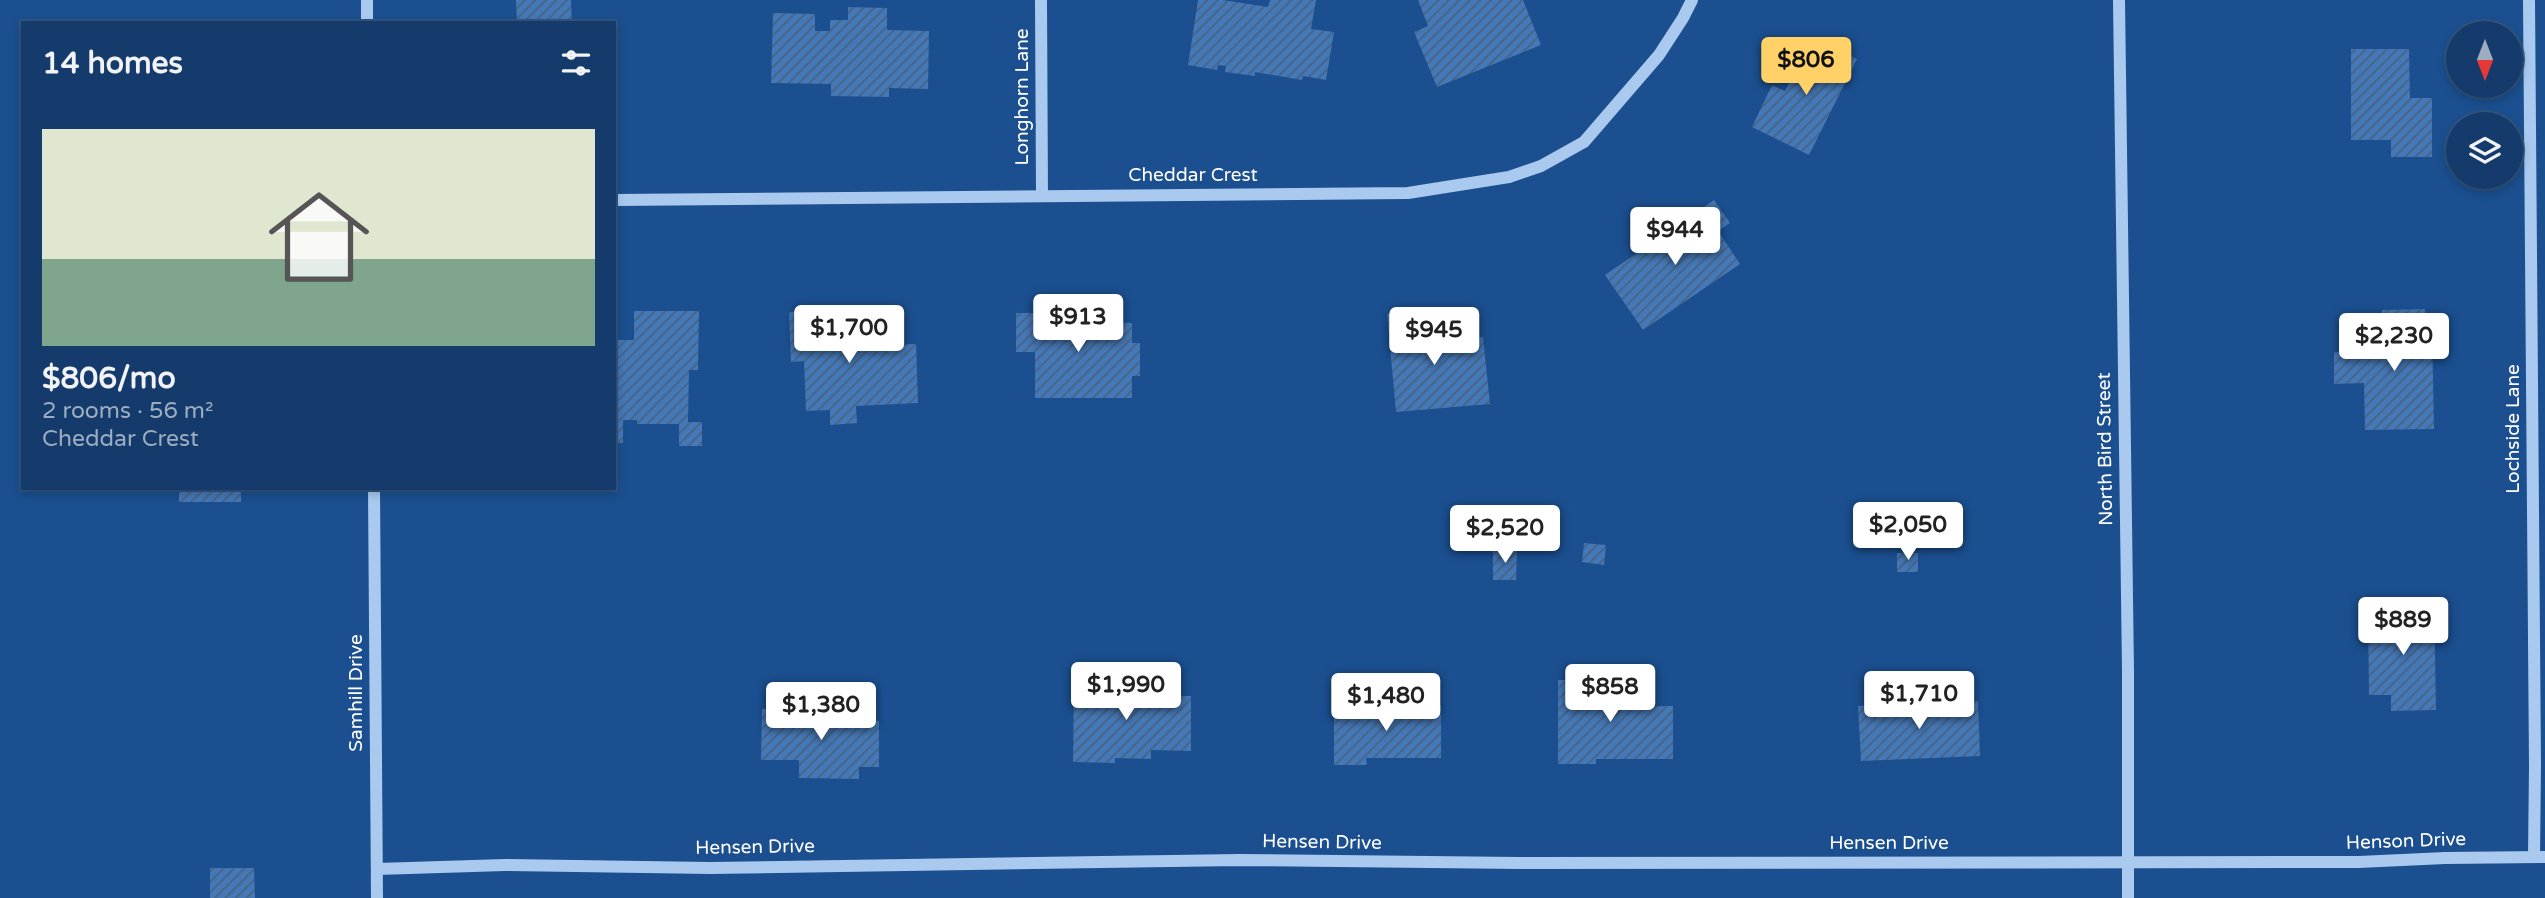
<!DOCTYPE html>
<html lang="en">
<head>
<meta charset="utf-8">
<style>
	:root { --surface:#143b6b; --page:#1d4271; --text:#f1f3f6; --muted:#9dadc1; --line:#33557e; --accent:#ffd166 }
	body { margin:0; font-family:"Varela Round",sans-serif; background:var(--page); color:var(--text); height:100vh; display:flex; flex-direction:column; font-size:26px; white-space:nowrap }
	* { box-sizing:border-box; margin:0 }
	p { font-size:23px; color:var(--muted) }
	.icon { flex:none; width:38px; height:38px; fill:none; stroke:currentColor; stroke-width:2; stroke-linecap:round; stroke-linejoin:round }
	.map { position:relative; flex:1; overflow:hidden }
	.details { position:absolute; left:21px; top:21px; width:595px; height:469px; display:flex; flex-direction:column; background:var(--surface); border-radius:0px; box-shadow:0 4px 10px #0003,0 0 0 2px var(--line) }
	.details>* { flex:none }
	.needle { width:46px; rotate:180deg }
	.fabs { position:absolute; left:2446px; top:21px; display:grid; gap:14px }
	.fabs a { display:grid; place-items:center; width:77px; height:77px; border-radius:50%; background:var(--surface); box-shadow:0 4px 10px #0003,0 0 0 2px var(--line); font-size:35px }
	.price { position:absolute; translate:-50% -60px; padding:0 16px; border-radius:7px; background:#fff; color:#222; font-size:23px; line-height:46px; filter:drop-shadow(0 2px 4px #0008) }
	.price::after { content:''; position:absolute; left:50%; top:42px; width:21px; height:16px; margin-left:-10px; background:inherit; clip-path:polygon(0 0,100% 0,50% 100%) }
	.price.current { background:var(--accent); color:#111 }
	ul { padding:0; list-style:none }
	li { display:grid; align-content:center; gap:14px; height:371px; padding:0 21px }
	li+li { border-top:2px solid var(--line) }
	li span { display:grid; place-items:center; height:217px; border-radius:0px; color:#555 }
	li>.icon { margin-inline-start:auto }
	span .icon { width:126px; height:126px; fill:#fffc; stroke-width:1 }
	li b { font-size:30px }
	h2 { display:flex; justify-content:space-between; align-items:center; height:84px; padding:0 21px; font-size:30px }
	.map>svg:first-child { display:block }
	.building { fill:url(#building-hatch) }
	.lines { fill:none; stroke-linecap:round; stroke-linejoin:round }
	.minor { stroke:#a9c9ee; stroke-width:12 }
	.labels { text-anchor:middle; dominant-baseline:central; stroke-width:5; stroke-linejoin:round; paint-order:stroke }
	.street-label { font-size:19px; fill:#fff; stroke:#1b4f8f }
</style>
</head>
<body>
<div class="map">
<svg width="2545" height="898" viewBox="0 0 2545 898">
	<defs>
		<pattern id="building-hatch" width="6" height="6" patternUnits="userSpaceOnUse" patternTransform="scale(1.75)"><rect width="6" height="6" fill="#4478b7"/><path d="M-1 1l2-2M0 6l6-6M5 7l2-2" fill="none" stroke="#486282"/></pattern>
	</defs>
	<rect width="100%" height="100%" fill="#1b4f8f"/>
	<g class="building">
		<polygon points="516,0 571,0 572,23 517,23"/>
		<polygon points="1198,0 1222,0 1268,7 1270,0 1316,0 1311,29 1334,32 1326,80 1303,76 1302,80 1255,72 1255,76 1225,72 1226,66 1218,65 1217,70 1188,65"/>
		<polygon points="1418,0 1523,0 1541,45 1437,87 1414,32 1428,26"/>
		<polygon points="848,7 887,8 887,30 929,31 928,89 889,88 889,97 831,96 831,84 771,83 773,13 815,14 815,31 830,31 830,20 848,20"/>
		<polygon points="1812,37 1857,59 1809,155 1752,127 1772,85 1785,91"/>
		<polygon points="2351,49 2409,49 2410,98 2432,98 2432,157 2391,157 2391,140 2351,140"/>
		<polygon points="1714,200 1730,223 1718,231 1740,264 1643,330 1605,275"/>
		<polygon points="1035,306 1078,307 1078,320 1132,323 1132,343 1140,343 1140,376 1132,376 1132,398 1035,398 1035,352 1016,352 1016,313 1035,313"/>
		<polygon points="864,309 866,346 916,344 918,403 856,406 857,423 830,425 830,410 806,411 804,361 791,362 789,312"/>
		<polygon points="2425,309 2426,331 2432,331 2434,429 2365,430 2364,383 2334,384 2334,352 2365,351 2365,336 2382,335 2382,310"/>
		<polygon points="1428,310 1430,342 1483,337 1490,404 1396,412 1387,314"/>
		<polygon points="634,311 699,311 698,370 689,370 688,422 702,422 702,446 679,446 679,424 637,424 637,420 623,420 623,443 614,443 614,359 618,359 618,340 634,340"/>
		<rect x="179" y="488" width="62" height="14"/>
		<polygon points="1584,543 1606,545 1604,565 1582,562"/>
		<polygon points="1493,551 1517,551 1516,580 1493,580"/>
		<rect x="1897" y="553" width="21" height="19"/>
		<polygon points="2434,608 2436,710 2391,711 2391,695 2369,695 2368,609"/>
		<polygon points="1074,674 1114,674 1114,696 1191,696 1191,751 1151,750 1151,759 1115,758 1115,763 1073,762"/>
		<polygon points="1558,680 1629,681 1629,707 1673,706 1673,759 1596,759 1596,764 1558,764"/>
		<polygon points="1978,701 1980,756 1861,761 1858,706"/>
		<polygon points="1334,705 1441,705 1441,758 1366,758 1367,765 1334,765"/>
		<polygon points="762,709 854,710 854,721 879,721 879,767 859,767 859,779 799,778 799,760 761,760"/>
		<polygon points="210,868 254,868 255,898 210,898"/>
	</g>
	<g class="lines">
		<g class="minor">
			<polyline points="367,0 367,23"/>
			<polyline points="1041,0 1042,195"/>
			<polyline points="2119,0 2128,671 2128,898"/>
			<polyline points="2529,0 2535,765 2534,857"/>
			<polyline points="614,200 1408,193 1509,177 1541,166 1584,142 1659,55 1683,18 1692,0"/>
			<polyline points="374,488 377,898"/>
			<polyline points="377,869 505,865 710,868 1239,860 1519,863 2359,862 2445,858 2545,857"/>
		</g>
	</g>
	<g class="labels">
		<g class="street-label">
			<text transform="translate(1022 97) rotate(-90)">Longhorn Lane</text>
			<text x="1193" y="175">Cheddar Crest</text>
			<text transform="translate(2513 429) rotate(-90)">Lochside Lane</text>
			<text transform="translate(2105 449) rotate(-91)">North Bird Street</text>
			<text transform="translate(356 693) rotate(-90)">Samhill Drive</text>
			<text transform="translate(2406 841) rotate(-2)">Henson Drive</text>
			<text transform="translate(1322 842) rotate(1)">Hensen Drive</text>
			<text x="1889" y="843">Hensen Drive</text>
			<text transform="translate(755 847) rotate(-1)">Hensen Drive</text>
		</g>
	</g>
</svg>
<div class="fabs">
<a><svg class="needle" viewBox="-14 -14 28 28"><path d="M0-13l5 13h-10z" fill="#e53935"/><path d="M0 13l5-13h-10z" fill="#9dadc1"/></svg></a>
<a><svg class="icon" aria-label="layers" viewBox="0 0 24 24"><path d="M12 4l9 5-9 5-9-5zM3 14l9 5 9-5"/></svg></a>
</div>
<b class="price current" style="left:1806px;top:97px">$806</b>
<b class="price" style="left:1675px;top:267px">$944</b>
<b class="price" style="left:1078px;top:354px">$913</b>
<b class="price" style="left:849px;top:365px">$1,700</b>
<b class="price" style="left:1434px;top:367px">$945</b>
<b class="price" style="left:2394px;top:373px">$2,230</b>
<b class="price" style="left:1908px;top:562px">$2,050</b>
<b class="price" style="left:1505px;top:565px">$2,520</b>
<b class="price" style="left:2403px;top:657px">$889</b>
<b class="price" style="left:1126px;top:722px">$1,990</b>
<b class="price" style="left:1610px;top:724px">$858</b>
<b class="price" style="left:1919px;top:731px">$1,710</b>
<b class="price" style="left:1386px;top:733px">$1,480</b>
<b class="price" style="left:821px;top:742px">$1,380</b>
<section class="details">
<h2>14 homes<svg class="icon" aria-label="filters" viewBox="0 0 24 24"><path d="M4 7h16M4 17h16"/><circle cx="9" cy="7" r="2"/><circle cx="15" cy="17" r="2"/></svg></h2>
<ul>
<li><span style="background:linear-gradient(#dfe7d0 60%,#7fa58c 0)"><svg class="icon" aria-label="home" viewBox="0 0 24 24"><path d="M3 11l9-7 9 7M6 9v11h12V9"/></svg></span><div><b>$806/mo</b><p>2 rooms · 56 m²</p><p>Cheddar Crest</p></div></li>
</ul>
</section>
</div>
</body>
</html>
